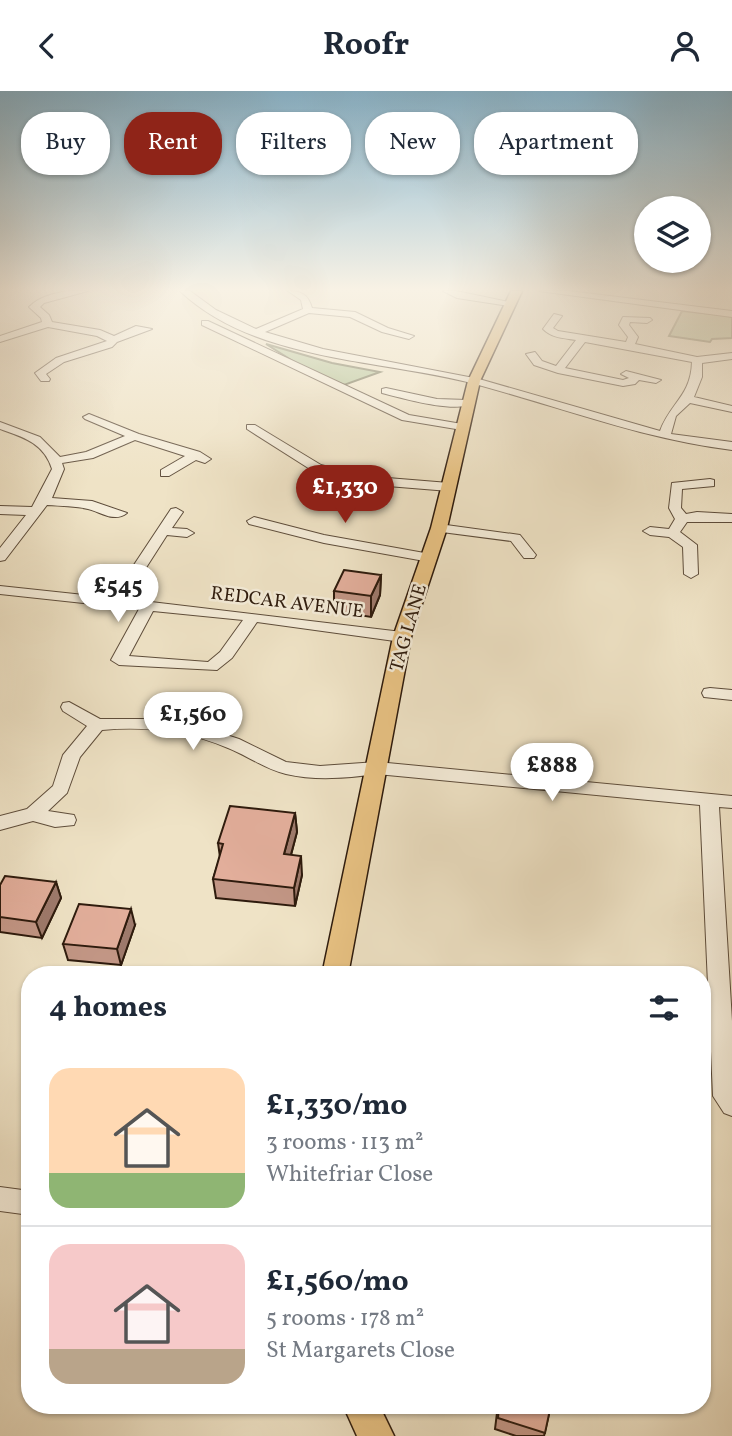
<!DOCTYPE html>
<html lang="en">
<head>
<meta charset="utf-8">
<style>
	:root { --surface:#fff; --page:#f6f6f7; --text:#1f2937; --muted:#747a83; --line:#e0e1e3; --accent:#8f2418 }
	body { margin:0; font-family:Vollkorn,serif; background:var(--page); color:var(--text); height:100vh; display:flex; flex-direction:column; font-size:26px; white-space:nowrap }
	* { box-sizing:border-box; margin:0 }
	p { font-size:23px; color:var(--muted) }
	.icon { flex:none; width:38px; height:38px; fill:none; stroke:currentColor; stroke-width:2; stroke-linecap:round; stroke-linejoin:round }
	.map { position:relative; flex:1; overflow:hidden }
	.drawer { position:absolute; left:21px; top:875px; width:690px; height:448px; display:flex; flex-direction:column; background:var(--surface); border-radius:28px; box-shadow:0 2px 5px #0004 }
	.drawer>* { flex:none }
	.guide { position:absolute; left:21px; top:21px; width:691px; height:63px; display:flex; gap:14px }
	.tools { position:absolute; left:634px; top:105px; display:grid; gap:14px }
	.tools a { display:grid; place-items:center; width:77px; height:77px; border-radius:50%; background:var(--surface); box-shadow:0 2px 5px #0004; font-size:35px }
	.price { position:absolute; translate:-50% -60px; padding:0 16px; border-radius:24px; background:#fff; color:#222; font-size:23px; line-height:46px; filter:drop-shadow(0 2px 4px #0008) }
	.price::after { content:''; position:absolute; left:50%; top:42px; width:21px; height:16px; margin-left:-10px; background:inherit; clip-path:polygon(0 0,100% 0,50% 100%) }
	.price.selected { background:var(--accent); color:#fff }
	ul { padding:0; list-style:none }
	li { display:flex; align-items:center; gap:21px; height:175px; padding:0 28px }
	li+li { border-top:2px solid var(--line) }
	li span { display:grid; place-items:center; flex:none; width:196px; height:140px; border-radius:21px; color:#555 }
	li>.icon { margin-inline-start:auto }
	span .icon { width:84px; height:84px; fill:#fffc; stroke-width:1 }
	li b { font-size:30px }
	h2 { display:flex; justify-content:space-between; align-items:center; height:84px; padding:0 28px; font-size:30px }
	.pill { padding:0 24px; border-radius:28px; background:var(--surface); box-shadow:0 2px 5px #0004; font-size:24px; line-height:63px }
	.pill.selected { background:var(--accent); color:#fff }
	header { display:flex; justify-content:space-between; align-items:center; height:91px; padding:0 28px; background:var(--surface); font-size:32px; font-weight:700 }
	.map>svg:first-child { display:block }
	.green { fill:#b5c498; stroke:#727052; stroke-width:2 }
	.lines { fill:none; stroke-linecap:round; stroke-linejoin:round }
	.minor-casing { stroke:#5e4d3b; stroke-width:2 }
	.major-casing { stroke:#2e1b0d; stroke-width:3 }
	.minor { fill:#f5edda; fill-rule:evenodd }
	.major { fill:#e8c283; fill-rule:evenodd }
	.wall { fill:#c29685; stroke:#2e1b0d; stroke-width:2 }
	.shaded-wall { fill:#9e7a6c; stroke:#2e1b0d; stroke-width:2 }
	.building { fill:#e2ae9b; stroke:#2e1b0d; stroke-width:2 }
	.labels { text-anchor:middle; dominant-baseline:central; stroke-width:5; stroke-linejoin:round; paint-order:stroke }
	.street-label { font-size:19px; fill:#2e1b0d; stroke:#f5edda }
</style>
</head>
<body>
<header><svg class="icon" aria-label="back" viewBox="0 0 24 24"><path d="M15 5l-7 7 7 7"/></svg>Roofr<svg class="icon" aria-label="person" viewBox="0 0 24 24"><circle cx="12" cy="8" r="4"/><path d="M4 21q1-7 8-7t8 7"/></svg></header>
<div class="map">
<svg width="732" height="1345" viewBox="0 0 732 1345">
	<rect width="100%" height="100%" fill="#efe3c6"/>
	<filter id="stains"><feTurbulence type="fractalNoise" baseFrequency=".00286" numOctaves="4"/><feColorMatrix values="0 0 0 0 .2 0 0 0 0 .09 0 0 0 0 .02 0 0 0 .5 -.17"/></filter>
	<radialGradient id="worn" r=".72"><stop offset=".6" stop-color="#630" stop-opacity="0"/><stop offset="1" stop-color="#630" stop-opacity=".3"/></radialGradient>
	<g class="green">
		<polygon points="682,220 732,225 732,247 712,248 710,251 669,245"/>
		<polygon points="266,253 332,272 380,281 344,294 304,277"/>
	</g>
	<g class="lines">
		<g class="minor-casing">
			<g id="minor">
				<path d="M68,200H88L44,212L40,216L49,224L52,231L100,239L114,245L136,235L152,238L117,251L112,256L64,271L46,283L50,288L49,290H41L35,282L56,267L107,250L97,245L48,236L0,251V245L42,231L41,227L29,216C40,205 53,203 68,200Z"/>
				<path d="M180,200H190L216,219L256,238L303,218L301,209L288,200C301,200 308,203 312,217L355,221L388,237L414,245L409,248L382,241L350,226L309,222L265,241L323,258L479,288L660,340C670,312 691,305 692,271L585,251L565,277L623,289L629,287L621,283L626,280L661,289L656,292L639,289L635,293L623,295L558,282L534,274L526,263L535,261L542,270L556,275L576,249C563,247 552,247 543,238L554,223L562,225L553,237L558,240L626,251L628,246L619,234L623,226L650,227L652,229L647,232L630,231L629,234L638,246L635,253L697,266L732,262V268L702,272V286L694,306L732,315V321L690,312L676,325L671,343L732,351V359C639,347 564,317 475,293C380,268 255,271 180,200Z"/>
				<polygon points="443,200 456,200 514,212 509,215 457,207"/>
				<polygon points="539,200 569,200 732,220 732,226"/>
				<polygon points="202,230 208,230 409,324 462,333 468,336 462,339 402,329 202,234"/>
				<path d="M386,297L437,308L467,309L473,312C456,323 402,307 382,302V298Z"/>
				<path d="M89,323L139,343L200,361L211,368L205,372L196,369L169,385H161V379L185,365L135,349L93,367L62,372L64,378L52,407L92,410L127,422C114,432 101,421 88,418C76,415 61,415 47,414L5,469L0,470V457L26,424L0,423V415L32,416L52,378C44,352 23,346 0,338V331L40,346L60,366L86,361L125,345L85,328L83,326Z"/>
				<polygon points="247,334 255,334 321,374 363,385 449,392 455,396 449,400 363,393 313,380 247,338"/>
				<polygon points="710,388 714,389 714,395 682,398 681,417 686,423 697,421 732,423 732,431 687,431 680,441 697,454 698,483 691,487 684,483 683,456 669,446 650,444 643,440 650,436 669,438 675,428 669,417 672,392"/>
				<path d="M176,417L183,421L172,437L187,438L194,442L187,446L167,444L126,508L402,541L410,546L402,551L257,531L232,567L217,579L119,574L111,569L139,518L0,503V495L112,507L171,418ZM153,520L243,529L220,561L208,571L129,565Z"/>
				<polygon points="254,426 324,444 430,463 437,467 430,471 324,452 249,433 247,430"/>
				<polygon points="439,433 520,444 536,464 534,467 524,467 511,450 434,440 432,437"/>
				<polygon points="710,597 732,599 732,609 704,606 702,602 704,598"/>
				<path d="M69,611L100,628H147L208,638L239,648L286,671L320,675L377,671L732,705V717L719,716L732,930V1025L724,1022L713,1005L700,714L377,683C347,687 316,690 286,683C265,678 248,665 228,657C189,640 144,635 102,639L80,666L67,702L48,720L74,724L76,729L74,734L55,736L33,730L0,739V725L27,718L53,695L63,664L87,635L63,620L61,616L63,612Z"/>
				<polygon points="0,1096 30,1100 30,1124 0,1120"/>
			</g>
		</g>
		<g class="major-casing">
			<g id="major">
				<polygon points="511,200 522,200 480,290 447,437 411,546 348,884 322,884 393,546 431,437 468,290"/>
				<polygon points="343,1314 379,1314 394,1345 357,1345"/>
			</g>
		</g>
		<use href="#minor" class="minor"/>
		<use href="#major" class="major"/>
	</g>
	<g class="wall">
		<polygon points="381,484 380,504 371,526 334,520 334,500"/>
		<polygon points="295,722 297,741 291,764 302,784 295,815 216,807 213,788 220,766 218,752"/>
		<polygon points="56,791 61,807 42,847 0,841 0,794"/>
		<polygon points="135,834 121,874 68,869 63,853"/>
		<polygon points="498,1314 551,1314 544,1345 516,1345 495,1338"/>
	</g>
	<g class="shaded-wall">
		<polygon points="381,484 380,504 371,526 371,505"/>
		<polygon points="295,722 297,741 286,782 284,763"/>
		<polygon points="301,765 302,784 295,815 294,797"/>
		<polygon points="56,791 61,807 42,847 36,831"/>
		<polygon points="131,818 135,834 121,874 117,858"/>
	</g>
	<g class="building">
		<polygon points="344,479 381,484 371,505 334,500"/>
		<polygon points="230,715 295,722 284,763 301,765 294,797 213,788 223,753 218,752"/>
		<polygon points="5,785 56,791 36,831 0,826 0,794"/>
		<polygon points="79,813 131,818 117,858 63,853"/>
		<polygon points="499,1314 551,1314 545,1342 498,1327"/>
	</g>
	<linearGradient id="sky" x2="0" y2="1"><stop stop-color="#89b8d2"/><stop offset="0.51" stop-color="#f8f2e5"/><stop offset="1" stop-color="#f8f2e5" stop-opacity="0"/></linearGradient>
	<rect width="732" height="389" fill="url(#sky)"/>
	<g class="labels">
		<g class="street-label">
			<text transform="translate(287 512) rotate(7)">REDCAR AVENUE</text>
			<text transform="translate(409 537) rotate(-74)">TAG LANE</text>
		</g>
	</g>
	<rect width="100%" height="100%" filter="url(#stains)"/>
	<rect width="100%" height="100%" fill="url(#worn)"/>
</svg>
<div class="tools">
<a><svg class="icon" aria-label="layers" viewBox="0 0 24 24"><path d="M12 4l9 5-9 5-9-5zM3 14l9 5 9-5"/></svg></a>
</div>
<b class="price selected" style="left:345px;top:434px">£1,330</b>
<b class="price" style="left:118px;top:533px">£545</b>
<b class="price" style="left:193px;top:661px">£1,560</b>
<b class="price" style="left:552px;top:712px">£888</b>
<div class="guide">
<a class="pill">Buy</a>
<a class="pill selected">Rent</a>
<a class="pill">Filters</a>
<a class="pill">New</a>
<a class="pill">Apartment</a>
</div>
<section class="drawer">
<h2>4 homes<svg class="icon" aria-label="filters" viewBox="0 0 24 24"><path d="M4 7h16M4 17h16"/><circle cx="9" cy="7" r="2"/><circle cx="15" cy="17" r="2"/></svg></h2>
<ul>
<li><span style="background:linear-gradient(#ffd9b3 75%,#8fb573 0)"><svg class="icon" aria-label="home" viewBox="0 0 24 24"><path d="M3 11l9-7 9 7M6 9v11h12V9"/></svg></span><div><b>£1,330/mo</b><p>3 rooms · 113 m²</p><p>Whitefriar Close</p></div></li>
<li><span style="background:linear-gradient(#f6c9c9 75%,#b9a48a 0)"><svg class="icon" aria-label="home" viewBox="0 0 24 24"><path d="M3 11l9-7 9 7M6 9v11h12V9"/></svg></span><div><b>£1,560/mo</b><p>5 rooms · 178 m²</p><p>St Margarets Close</p></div></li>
</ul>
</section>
</div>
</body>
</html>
